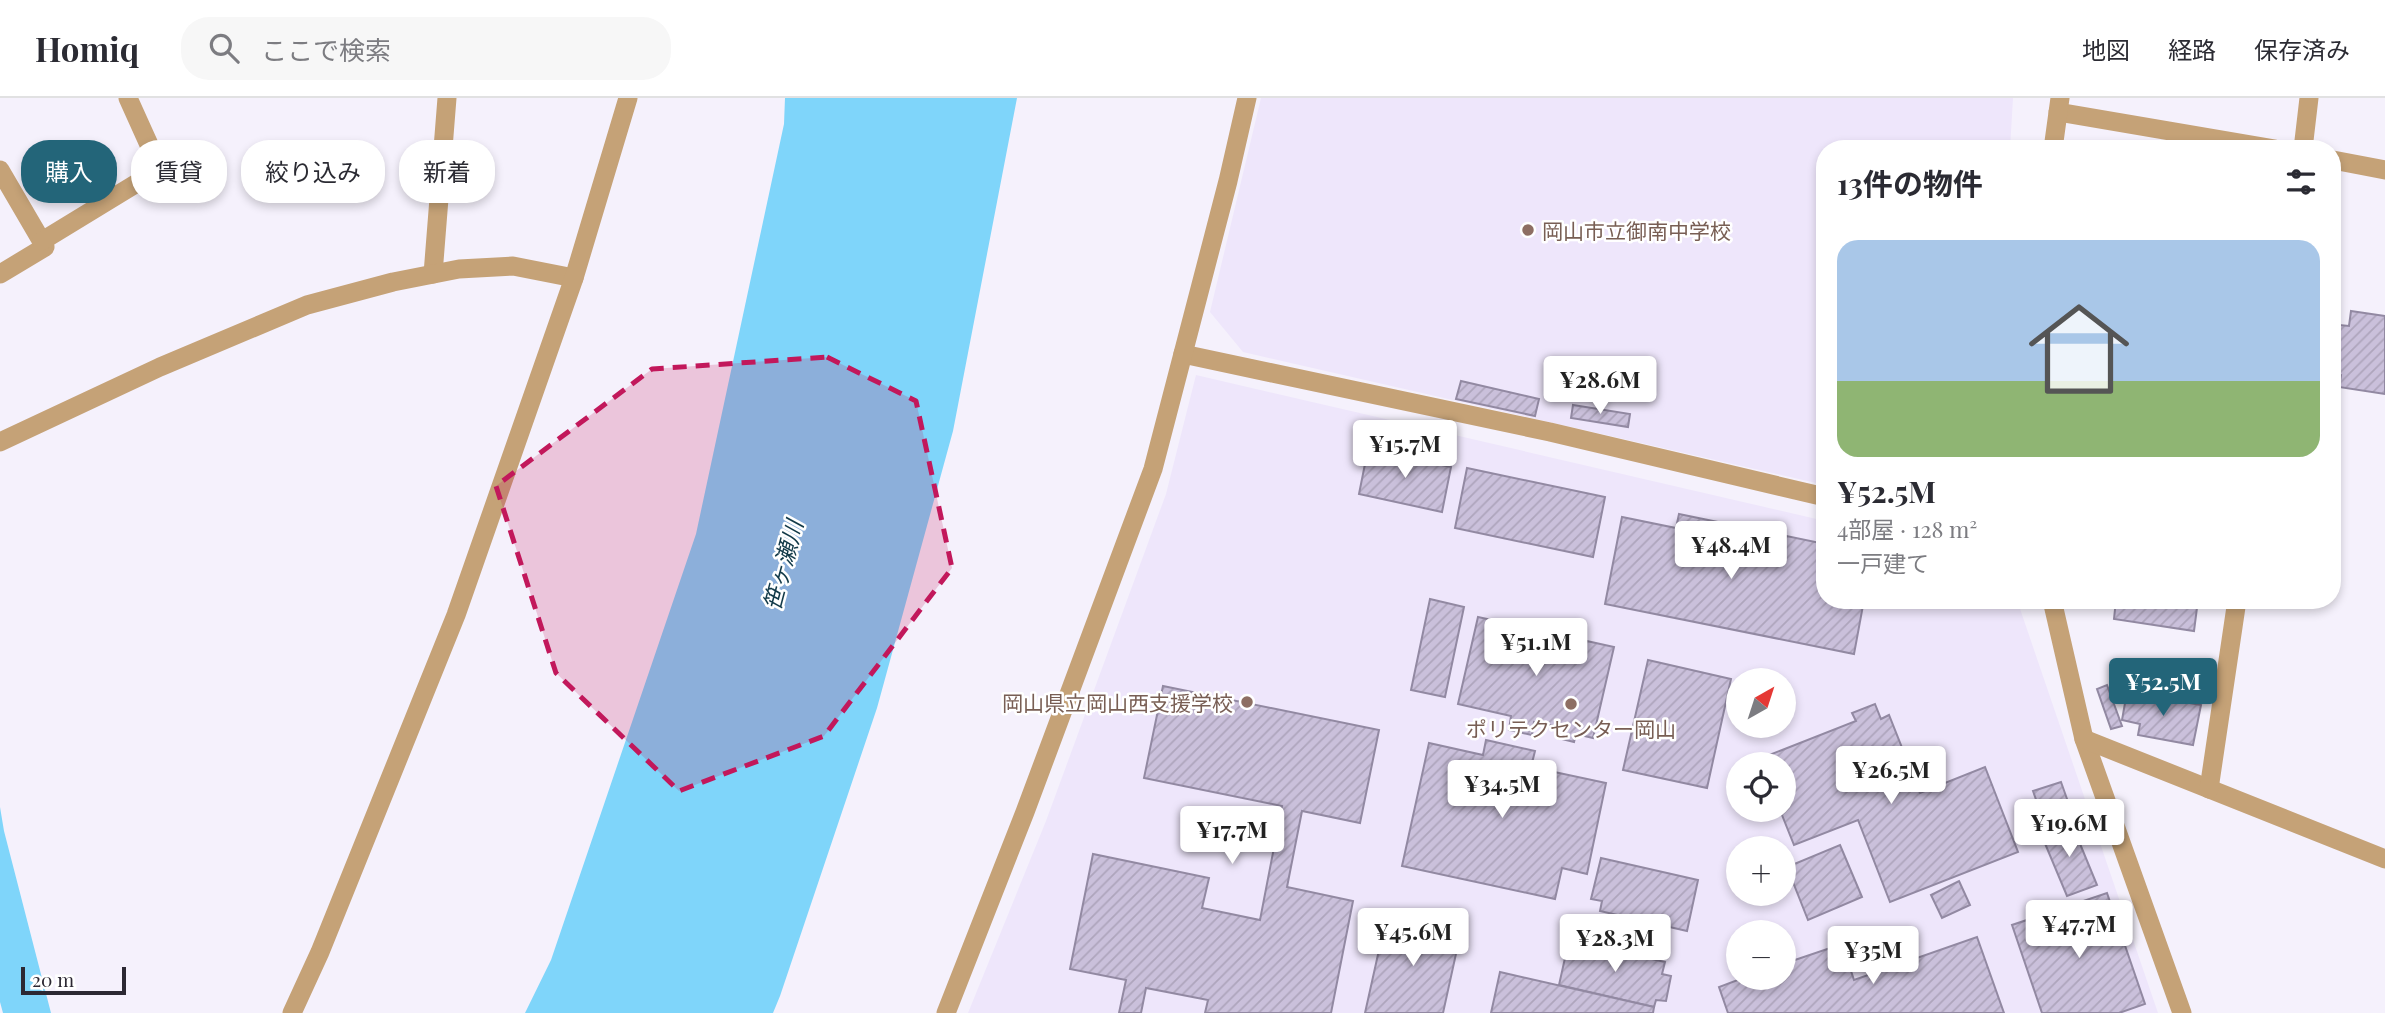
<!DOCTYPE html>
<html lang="ja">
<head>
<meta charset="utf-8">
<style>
	:root { --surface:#fff; --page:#f7f7f7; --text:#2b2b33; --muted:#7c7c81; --line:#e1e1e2; --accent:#236579 }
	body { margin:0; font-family:"Playfair Display","Noto Sans JP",serif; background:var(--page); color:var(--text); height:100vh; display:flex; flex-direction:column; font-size:26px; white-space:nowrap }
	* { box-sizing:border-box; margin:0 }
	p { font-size:23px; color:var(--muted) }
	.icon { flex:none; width:38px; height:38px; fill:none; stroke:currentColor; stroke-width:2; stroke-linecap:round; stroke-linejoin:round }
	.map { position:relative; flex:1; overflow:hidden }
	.drawer { position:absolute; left:1816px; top:42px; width:525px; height:469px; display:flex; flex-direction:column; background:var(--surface); border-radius:28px; box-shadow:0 4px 10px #0003 }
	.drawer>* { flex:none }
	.guide { position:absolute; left:21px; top:42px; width:665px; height:63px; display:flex; gap:14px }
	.needle { width:46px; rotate:39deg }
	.buttons { position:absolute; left:1726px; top:570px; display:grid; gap:14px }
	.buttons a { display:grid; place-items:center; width:70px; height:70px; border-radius:50%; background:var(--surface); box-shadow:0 4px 10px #0003; font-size:35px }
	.scale { position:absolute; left:21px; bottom:18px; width:105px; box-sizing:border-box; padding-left:7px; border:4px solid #2c2833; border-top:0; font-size:19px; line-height:24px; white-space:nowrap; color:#2c2833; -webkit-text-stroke:5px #fff; paint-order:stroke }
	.price { position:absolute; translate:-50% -60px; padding:0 16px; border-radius:7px; background:#fff; color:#222; font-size:23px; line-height:46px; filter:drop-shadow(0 2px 4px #0008) }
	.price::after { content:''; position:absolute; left:50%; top:42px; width:21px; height:16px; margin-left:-10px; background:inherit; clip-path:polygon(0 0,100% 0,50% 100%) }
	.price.on { background:var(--accent); color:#fff }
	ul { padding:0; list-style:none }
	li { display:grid; align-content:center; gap:14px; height:371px; padding:0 21px }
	li span { display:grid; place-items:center; height:217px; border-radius:21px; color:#555 }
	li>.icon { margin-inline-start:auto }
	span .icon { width:126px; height:126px; fill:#fffc; stroke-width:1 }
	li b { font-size:30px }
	h2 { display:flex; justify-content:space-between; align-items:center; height:84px; padding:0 21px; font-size:30px }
	.chip { padding:0 24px; border-radius:28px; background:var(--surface); box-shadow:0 4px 10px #0003; font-size:24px; line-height:63px }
	.chip.on { background:var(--accent); color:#fff }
	header { display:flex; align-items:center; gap:42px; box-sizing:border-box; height:98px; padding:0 35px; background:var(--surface); border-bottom:2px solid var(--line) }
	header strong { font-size:33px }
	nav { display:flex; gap:38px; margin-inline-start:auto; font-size:24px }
	.search { width:490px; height:63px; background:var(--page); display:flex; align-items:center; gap:18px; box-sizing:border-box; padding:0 24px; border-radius:28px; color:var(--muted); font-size:26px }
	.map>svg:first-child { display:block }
	.built { fill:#eee6fb; fill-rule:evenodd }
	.water { fill:#7fd5fa }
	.building { fill:url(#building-hatch); stroke:#9289a2; stroke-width:2 }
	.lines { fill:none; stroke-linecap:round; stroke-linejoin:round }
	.minor { stroke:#c5a277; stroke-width:19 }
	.marked { fill:#c2185b; fill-opacity:0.2; stroke:#c2185b; stroke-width:5; stroke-dasharray:14 9; stroke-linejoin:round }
	.education-dot { fill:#8d6e63; stroke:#fff; stroke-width:2.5 }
	.labels { text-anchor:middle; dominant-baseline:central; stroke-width:5; stroke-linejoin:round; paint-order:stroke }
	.education-label { font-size:21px; fill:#785e54; stroke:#fff; text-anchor:start }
	.water-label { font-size:23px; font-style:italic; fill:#113948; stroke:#fff }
</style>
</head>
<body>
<header>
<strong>Homiq</strong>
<div class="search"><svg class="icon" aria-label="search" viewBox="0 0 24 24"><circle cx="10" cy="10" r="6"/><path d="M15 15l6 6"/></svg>ここで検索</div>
<nav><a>地図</a><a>経路</a><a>保存済み</a></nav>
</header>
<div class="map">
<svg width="2385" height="915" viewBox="0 0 2385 915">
	<defs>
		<pattern id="building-hatch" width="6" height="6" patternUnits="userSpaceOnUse" patternTransform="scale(1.75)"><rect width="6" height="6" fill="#cac0db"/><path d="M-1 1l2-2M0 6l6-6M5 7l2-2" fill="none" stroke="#aea5bc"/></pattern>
	</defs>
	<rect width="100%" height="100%" fill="#f5f1fc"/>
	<g class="built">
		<polygon points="1261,0 2013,0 2010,51 1825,51 1825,387 1243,254 1210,214"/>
		<path d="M1196,277L1825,423V502H2017L2158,915H968L1046,723L1166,396ZM1738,583H1783V628H1738ZM1738,667H1783V712H1738ZM1738,751H1783V796H1738ZM1738,835H1783V880H1738Z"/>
	</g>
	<g class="water">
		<polygon points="785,0 1017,0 953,333 877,610 780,898 773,915 525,915 551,862 696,436 784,26"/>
		<polygon points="0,709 4,733 51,915 3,915 0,904"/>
	</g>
	<g class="building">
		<polygon points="2351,213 2385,218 2385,296 2339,289 2341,277 2333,276 2340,227 2349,228"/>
		<polygon points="1461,283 1539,301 1535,318 1456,301"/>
		<polygon points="1573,307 1630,316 1628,329 1571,320"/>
		<polygon points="1368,351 1451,369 1442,414 1359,396"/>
		<polygon points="1467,370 1605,399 1593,459 1455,430"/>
		<polygon points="1679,416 1825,446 1822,464 1825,465 1825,502 1864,502 1854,556 1605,506 1622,419 1676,430"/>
		<polygon points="1430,501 1464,509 1445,599 1411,592"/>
		<polygon points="2116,502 2198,502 2194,533 2114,521"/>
		<polygon points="1478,519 1614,549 1593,640 1576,636 1574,644 1558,640 1560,629 1534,624 1532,637 1509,632 1511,618 1458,606"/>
		<polygon points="1648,562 1731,581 1707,690 1623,672"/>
		<polygon points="2107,587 2122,628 2111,631 2097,591"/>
		<polygon points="1163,588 1379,632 1360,725 1302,713 1287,789 1353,803 1331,915 1205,915 1208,902 1146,890 1141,915 1119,915 1126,882 1070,871 1093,756 1209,780 1202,810 1260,822 1282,708 1144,680"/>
		<polygon points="2127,594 2201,607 2193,647 2138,637 2140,626 2122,622"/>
		<polygon points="1875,606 1881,621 1889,617 1920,695 1985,669 2018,754 1890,804 1858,722 1794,747 1780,712 1783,712 1783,667 1762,667 1759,661 1856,623 1852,615"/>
		<polygon points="1486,642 1535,653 1531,669 1606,685 1587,776 1562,770 1555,801 1402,768 1429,645 1483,657"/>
		<polygon points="2061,684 2072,715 2044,724 2033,693"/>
		<polygon points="2071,724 2097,787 2067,798 2041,736"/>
		<polygon points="1840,747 1862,799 1808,822 1787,769"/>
		<polygon points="1601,760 1698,782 1687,833 1600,813 1602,803 1591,801"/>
		<polygon points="1959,783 1970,807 1942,820 1931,797"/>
		<polygon points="2107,795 2145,906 2119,915 2042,915 2012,827"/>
		<polygon points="1387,816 1461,833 1443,915 1365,915"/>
		<polygon points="1977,839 2004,915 1728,915 1719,889 1743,880 1783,880 1783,866 1842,846 1854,882"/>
		<polygon points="1569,842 1665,864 1662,876 1671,878 1666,903 1656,902 1654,909 1559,887"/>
		<polygon points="1500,874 1654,909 1653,915 1491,915"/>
	</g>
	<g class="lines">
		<g class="minor">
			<polyline points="2058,14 2275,51"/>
			<polyline points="2053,51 2060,0"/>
			<polyline points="2303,51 2309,0"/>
			<polyline points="2333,62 2385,72"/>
			<polyline points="0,72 45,149 0,176"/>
			<polyline points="42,143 160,71 128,0"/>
			<polyline points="433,176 447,0"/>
			<polyline points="1183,256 1550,334 1825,399"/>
			<polyline points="0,344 160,269 307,207 393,184 459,171 513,168 574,180"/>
			<polyline points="2052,502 2084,641 2182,915"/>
			<polyline points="2084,641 2385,761"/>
			<polyline points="2209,691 2237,502"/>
			<polyline points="292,915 320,854 456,517 574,180 628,0"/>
			<polyline points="946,915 1025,714 1153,371 1228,83 1247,0"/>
		</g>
	</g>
	<path class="marked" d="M827,259L916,303L952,470L824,638L679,693L556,575L496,388L652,271Z"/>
	<g class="education-dot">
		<circle cx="1528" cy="132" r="7"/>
		<circle cx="1247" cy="604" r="7"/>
		<circle cx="1571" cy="606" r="7"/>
	</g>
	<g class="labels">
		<g class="education-label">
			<text x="1542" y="132">岡山市立御南中学校</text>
			<text x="1233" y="604" text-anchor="end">岡山県立岡山西支援学校</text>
			<text x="1571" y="630" text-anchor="middle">ポリテクセンター岡山</text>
		</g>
		<g class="water-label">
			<text transform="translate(782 467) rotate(-75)">笹ヶ瀬川</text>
		</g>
	</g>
</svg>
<div class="buttons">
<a><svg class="needle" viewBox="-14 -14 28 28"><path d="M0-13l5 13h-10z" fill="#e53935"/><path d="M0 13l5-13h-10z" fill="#7c7c81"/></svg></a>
<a><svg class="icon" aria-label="locate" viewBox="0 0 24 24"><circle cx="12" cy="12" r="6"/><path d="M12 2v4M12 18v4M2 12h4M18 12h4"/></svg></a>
<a>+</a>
<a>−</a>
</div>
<div class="scale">20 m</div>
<b class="price" style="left:1600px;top:318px">¥28.6M</b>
<b class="price" style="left:1405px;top:382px">¥15.7M</b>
<b class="price" style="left:1731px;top:483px">¥48.4M</b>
<b class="price" style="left:1536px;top:580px">¥51.1M</b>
<b class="price on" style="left:2163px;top:620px">¥52.5M</b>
<b class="price" style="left:1891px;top:708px">¥26.5M</b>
<b class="price" style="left:1502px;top:722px">¥34.5M</b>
<b class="price" style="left:2069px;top:761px">¥19.6M</b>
<b class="price" style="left:1232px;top:768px">¥17.7M</b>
<b class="price" style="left:2079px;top:862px">¥47.7M</b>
<b class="price" style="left:1413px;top:870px">¥45.6M</b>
<b class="price" style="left:1615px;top:876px">¥28.3M</b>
<b class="price" style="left:1873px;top:888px">¥35M</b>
<div class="guide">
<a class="chip on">購入</a>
<a class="chip">賃貸</a>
<a class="chip">絞り込み</a>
<a class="chip">新着</a>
</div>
<section class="drawer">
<h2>13件の物件<svg class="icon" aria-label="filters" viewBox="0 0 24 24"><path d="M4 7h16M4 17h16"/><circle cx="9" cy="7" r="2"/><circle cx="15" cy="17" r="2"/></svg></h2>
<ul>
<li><span style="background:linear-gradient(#a9c7e8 65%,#8fb573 0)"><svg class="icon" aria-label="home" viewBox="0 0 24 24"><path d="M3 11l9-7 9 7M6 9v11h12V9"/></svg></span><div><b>¥52.5M</b><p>4部屋 · 128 m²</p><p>一戸建て</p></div></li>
</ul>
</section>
</div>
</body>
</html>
